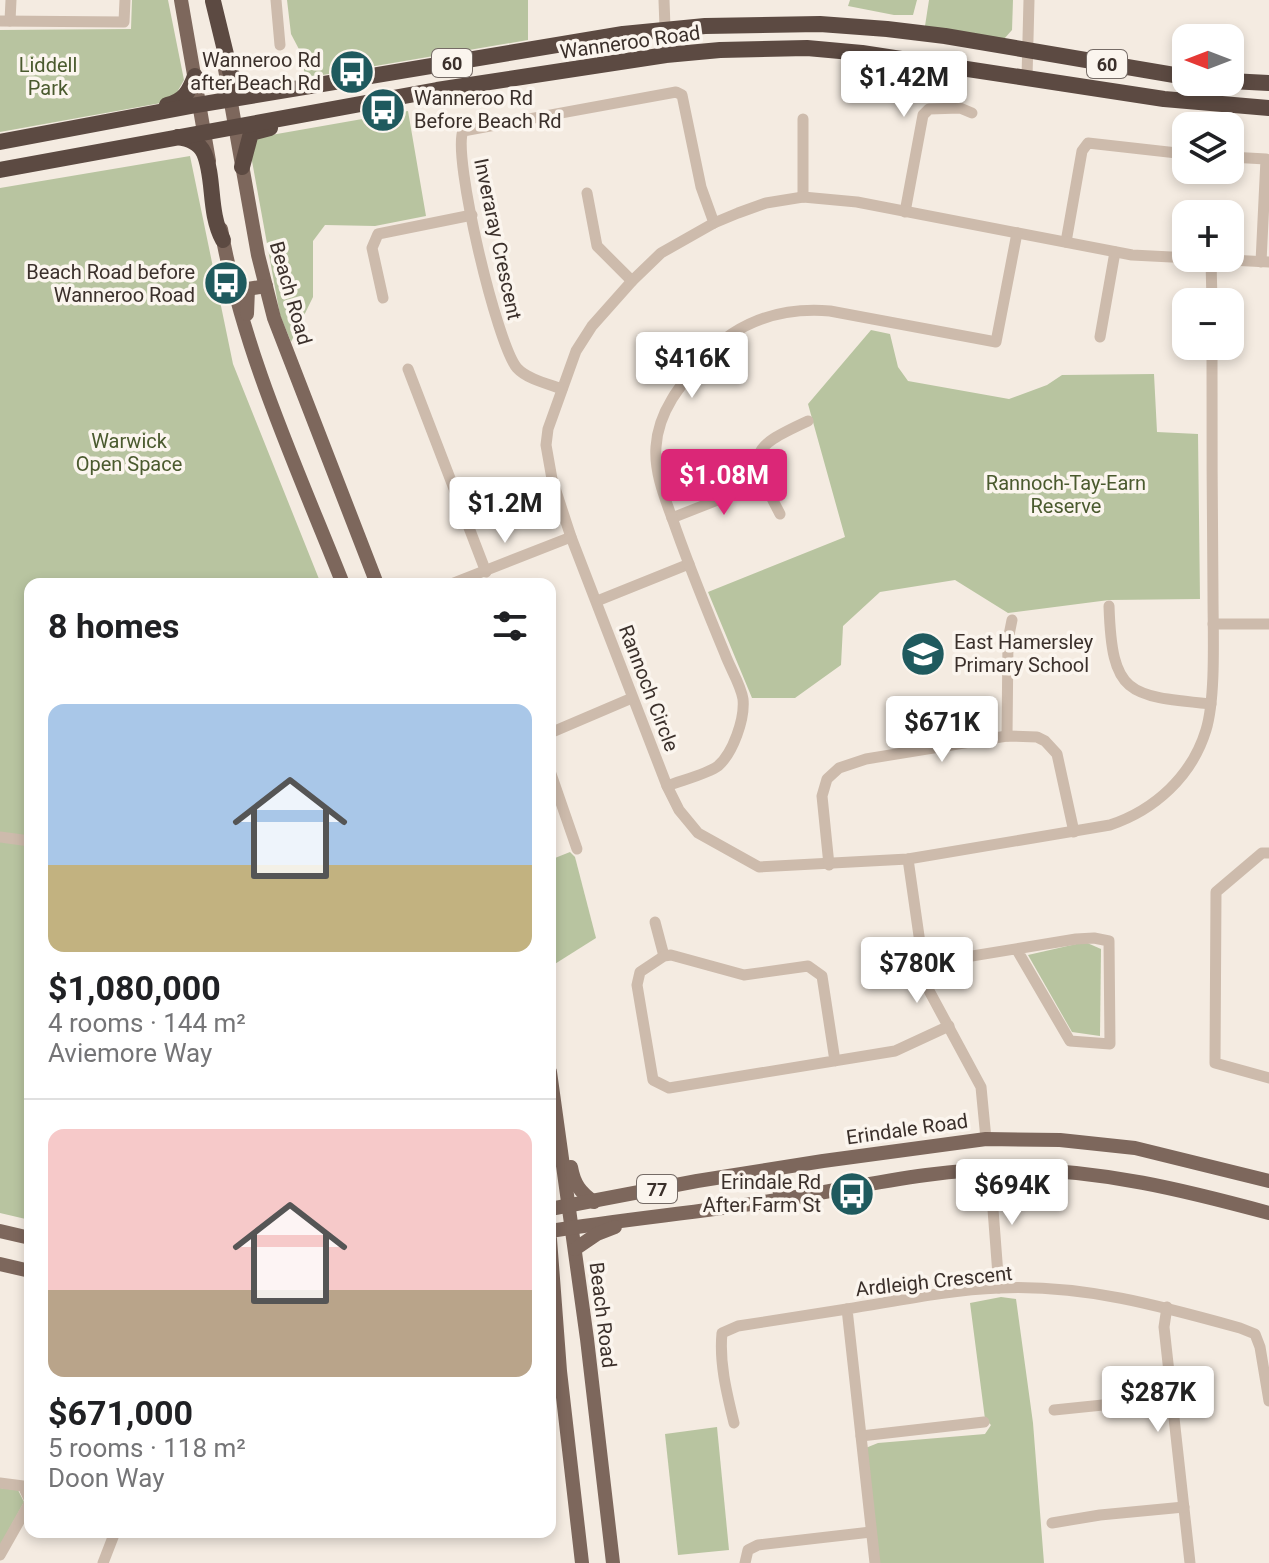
<!DOCTYPE html>
<html lang="en">
<head>
<meta charset="utf-8">
<style>
	:root { --surface:#fff; --page:#f2f2f2; --text:#202124; --muted:#757577; --line:#e0e0e0; --accent:#db2777 }
	body { margin:0; font-family:Roboto,sans-serif; background:var(--page); color:var(--text); height:100vh; display:flex; flex-direction:column; font-size:30px; white-space:nowrap }
	* { box-sizing:border-box; margin:0 }
	p { font-size:26px; color:var(--muted) }
	.icon { flex:none; width:44px; height:44px; fill:none; stroke:currentColor; stroke-width:2; stroke-linecap:round; stroke-linejoin:round }
	.map { position:relative; flex:1; overflow:hidden }
	.drawer { position:absolute; left:24px; top:578px; width:532px; height:960px; display:flex; flex-direction:column; background:var(--surface); border-radius:16px; box-shadow:0 4px 12px #0003 }
	.drawer>* { flex:none }
	.needle { width:52px; rotate:270deg }
	.tools { position:absolute; left:1172px; top:24px; display:grid; gap:16px }
	.tools a { display:grid; place-items:center; width:72px; height:72px; border-radius:16px; background:var(--surface); box-shadow:0 4px 12px #0003; font-size:40px }
	.price { position:absolute; translate:-50% -68px; padding:0 18px; border-radius:8px; background:#fff; color:#222; font-size:26px; line-height:52px; filter:drop-shadow(0 2px 4px #0008) }
	.price::after { content:''; position:absolute; left:50%; top:48px; width:24px; height:18px; margin-left:-12px; background:inherit; clip-path:polygon(0 0,100% 0,50% 100%) }
	.price.selected { background:var(--accent); color:#fff }
	ul { padding:0; list-style:none }
	li { display:grid; align-content:center; gap:16px; height:424px; padding:0 24px }
	li+li { border-top:2px solid var(--line) }
	li span { display:grid; place-items:center; height:248px; border-radius:16px; color:#555 }
	li>.icon { margin-inline-start:auto }
	span .icon { width:144px; height:144px; fill:#fffc; stroke-width:1 }
	li b { font-size:34px }
	h2 { display:flex; justify-content:space-between; align-items:center; height:96px; padding:0 24px; font-size:34px }
	.map>svg:first-child { display:block }
	.green { fill:#b8c4a0 }
	.lines { fill:none; stroke-linecap:round; stroke-linejoin:round }
	.minor { stroke:#cdbbac; stroke-width:11 }
	.major { stroke:#7d675c; stroke-width:14 }
	.highway { stroke:#5c4a42; stroke-width:16 }
	.labels { text-anchor:middle; dominant-baseline:central; stroke-width:7; stroke-linejoin:round; paint-order:stroke }
	.shield { fill:#fbf5ee; stroke:#756b66; stroke-width:2 }
	.shield-label { font-size:18px; font-weight:bold; fill:#3b302b }
	.street-label { font-size:20px; fill:#3b302b; stroke:#fbf5ee }
	.poi-label { font-size:20px; fill:#3b302b; stroke:#fbf5ee; text-anchor:end }
	.park-label { font-size:20px; fill:#4a5a2e; stroke:#fbf5ee }
</style>
</head>
<body>
<div class="map">
<svg width="1269" height="1563" viewBox="0 0 1269 1563">
	<rect width="100%" height="100%" fill="#f4ebe1"/>
	<g class="green">
		<polygon points="132,0 168,0 184,80 172,101 0,132 0,30 131,29"/>
		<polygon points="287,0 528,0 528,40 305,78 302,55 291,34"/>
		<polygon points="850,0 917,0 913,15 894,15 848,6"/>
		<polygon points="929,0 1013,0 1012,30 1004,39 925,26"/>
		<polygon points="408,111 426,216 375,226 325,225 313,241 313,297 291,342 280,315 248,139"/>
		<polygon points="190,156 233,364 321,584 30,584 30,1220 0,1213 0,188"/>
		<polygon points="871,330 890,334 898,367 908,381 1009,399 1047,385 1062,375 1154,374 1157,432 1198,434 1200,599 1109,600 1008,613 955,580 880,592 843,626 841,665 795,698 752,698 708,592 845,537 808,404"/>
		<polygon points="570,852 575,857 596,938 550,967 550,860"/>
		<polygon points="1085,942 1101,949 1100,1036 1072,1032 1028,955"/>
		<polygon points="1001,1297 1016,1299 1033,1423 1044,1563 876,1563 863,1449 878,1443 985,1434 991,1425 985,1419 970,1303"/>
		<polygon points="717,1427 729,1550 678,1555 665,1434"/>
		<polygon points="0,1488 18,1490 24,1502 0,1546"/>
	</g>
	<g class="lines">
		<g class="minor">
			<polyline points="276,0 280,45"/>
			<polyline points="664,0 666,55"/>
			<polyline points="0,21 124,22 125,0"/>
			<polyline points="10,21 11,0"/>
			<polyline points="1027,77 1029,0"/>
			<polyline points="803,119 803,197"/>
			<polyline points="1230,157 1266,159 1261,262"/>
			<polyline points="587,193 597,246 632,281"/>
			<polyline points="905,212 923,115 929,109 960,108 972,113"/>
			<polyline points="1066,242 1082,151 1088,143 1186,154"/>
			<polyline points="1211,260 1212,302"/>
			<polyline points="383,298 372,248 378,234 472,215"/>
			<polyline points="1100,337 1115,252"/>
			<path d="M1212,346C1212,429 1212,513 1213,596C1213,633 1216,697 1206,730C1192,776 1155,810 1110,825L908,859L759,867L698,833L679,810L667,786L571,537L552,479L546,445L548,429L576,351L592,326L632,281L661,253L714,223L738,213L766,203L803,197L857,202L1132,255L1269,262"/>
			<polyline points="408,369 486,572"/>
			<path d="M562,389C548,384 527,379 517,368C497,345 452,156 463,131L676,92L682,95L701,187L714,223"/>
			<path d="M780,514C749,454 745,450 808,421"/>
			<polyline points="672,518 763,482"/>
			<polyline points="451,584 571,537"/>
			<polyline points="597,601 689,564"/>
			<path d="M1109,606C1112,695 1127,696 1211,704"/>
			<polyline points="1213,624 1269,624"/>
			<polyline points="550,733 632,698"/>
			<polyline points="1007,736 1008,640 1012,620"/>
			<polyline points="550,771 577,849"/>
			<path d="M667,786C679,781 708,774 718,766C733,753 745,719 743,699C741,685 730,668 725,654C708,613 691,571 676,529C667,503 654,475 656,447C658,411 681,384 704,358C738,321 781,307 830,311L996,342L1017,233"/>
			<polyline points="0,837 30,841"/>
			<polyline points="1269,853 1262,853 1216,892 1215,1063 1269,1078"/>
			<polyline points="908,859 926,985 981,1087 986,1139"/>
			<polyline points="829,865 822,796 827,779 839,768 866,759 1007,736 1037,737 1045,741 1057,754 1074,832"/>
			<polyline points="655,922 664,956"/>
			<polyline points="923,964 1076,939 1094,938 1109,941 1110,1044 1070,1041 1017,950"/>
			<polyline points="835,1061 822,976 808,966 744,975 671,955 664,956 640,972 637,985 653,1080 669,1088 895,1051 949,1026"/>
			<polyline points="990,1170 999,1288"/>
			<polyline points="1167,1307 1164,1327 1190,1563"/>
			<polyline points="1054,1410 1171,1398"/>
			<path d="M734,1423C727,1394 719,1363 722,1333L738,1326L847,1309"/>
			<polyline points="861,1436 984,1422"/>
			<polyline points="0,1483 23,1486 30,1501"/>
			<polyline points="1052,1523 1100,1515 1184,1507"/>
			<polyline points="0,1555 30,1502"/>
			<polyline points="103,1563 115,1532"/>
			<polyline points="745,1563 748,1550 758,1545 871,1532"/>
			<path d="M875,1563L847,1309C897,1301 948,1290 999,1288C1082,1284 1161,1306 1240,1328L1255,1334L1260,1347L1269,1401"/>
		</g>
		<g class="major">
			<polyline points="181,0 209,161"/>
			<polyline points="225,69 258,255 274,318 377,584"/>
			<path d="M221,229C243,352 297,468 343,584"/>
			<polyline points="247,314 248,289 266,286"/>
			<polyline points="550,1072 587,1339 613,1563"/>
			<path d="M571,1167C574,1184 580,1192 594,1202"/>
			<polyline points="776,1169 781,1200"/>
			<polyline points="550,1209 697,1181 823,1161 986,1139 1060,1140 1135,1148 1269,1181"/>
			<polyline points="0,1231 30,1238"/>
			<path d="M550,1231C626,1219 702,1212 778,1200C855,1188 934,1168 1013,1169C1106,1171 1180,1189 1269,1213"/>
			<polyline points="550,1239 560,1371 582,1563"/>
			<polyline points="575,1249 597,1234 615,1227"/>
			<polyline points="0,1264 30,1271"/>
		</g>
		<g class="highway">
			<polyline points="213,1 230,71 239,90 256,94"/>
			<polyline points="1230,81 1269,83"/>
			<path d="M167,105C184,101 189,92 195,76"/>
			<path d="M178,137C188,139 199,142 204,153C215,178 208,212 223,240"/>
			<polyline points="0,142 191,106 623,34 705,26 820,24 887,29 945,36 1186,77"/>
			<polyline points="242,167 251,133 270,128"/>
			<polyline points="0,170 437,90 666,55 720,50 807,48 862,53 1164,99 1269,108"/>
		</g>
	</g>
	<defs>
		<g id="bus-disc" transform="scale(2.3)"><circle r="9.5" fill="#1f5a5e" stroke="#fbf5ee"/><path d="M-5-6H5V4H4V6H2V4H-2V6H-4V4H-5ZM-3.5-4V0h7V-4ZM-3.5 1.2v1.5H-2V1.2ZM2 1.2v1.5H3.5V1.2Z" fill="#fff"/></g>
		<g id="school-disc" transform="scale(2.3)"><circle r="9.5" fill="#1f5a5e" stroke="#fbf5ee"/><path d="M0-5L7-2L0 1L-7-2ZM-4 1L0 2.5L4 1V4Q0 6-4 4Z" fill="#fff"/></g>
	</defs>
	<g fill-rule="evenodd">
		<use href="#bus-disc" x="352" y="72"/>
		<use href="#bus-disc" x="383" y="110"/>
		<use href="#bus-disc" x="226" y="283"/>
		<use href="#school-disc" x="923" y="654"/>
		<use href="#bus-disc" x="852" y="1194"/>
	</g>
	<g class="labels">
		<g class="shield">
			<rect x="432" y="49" width="40" height="28" rx="6"/>
			<rect x="1087" y="50" width="40" height="28" rx="6"/>
			<rect x="637" y="1175" width="40" height="28" rx="6"/>
		</g>
		<g class="shield-label">
			<text x="452" y="63">60</text>
			<text x="1107" y="64">60</text>
			<text x="657" y="1189">77</text>
		</g>
		<g class="street-label">
			<text transform="translate(630 42) rotate(-8)">Wanneroo Road</text>
			<text transform="translate(498 239) rotate(78)">Inveraray Crescent</text>
			<text transform="translate(291 293) rotate(74)">Beach Road</text>
			<text transform="translate(649 688) rotate(69)">Rannoch Circle</text>
			<text transform="translate(907 1129) rotate(-8)">Erindale Road</text>
			<text transform="translate(934 1281) rotate(-6)">Ardleigh Crescent</text>
			<text transform="translate(603 1315) rotate(83)">Beach Road</text>
		</g>
		<g class="poi-label">
			<text x="321" y="60">Wanneroo Rd<tspan x="321" dy="23">after Beach Rd</tspan></text>
			<text x="414" y="98" text-anchor="start">Wanneroo Rd<tspan x="414" dy="23">Before Beach Rd</tspan></text>
			<text x="195" y="272">Beach Road before<tspan x="195" dy="23">Wanneroo Road</tspan></text>
			<text x="954" y="642" text-anchor="start">East Hamersley<tspan x="954" dy="23">Primary School</tspan></text>
			<text x="821" y="1182">Erindale Rd<tspan x="821" dy="23">After Farm St</tspan></text>
		</g>
		<g class="park-label">
			<text x="48" y="65">Liddell<tspan x="48" dy="23">Park</tspan></text>
			<text x="129" y="441">Warwick<tspan x="129" dy="23">Open Space</tspan></text>
			<text x="1066" y="483">Rannoch-Tay-Earn<tspan x="1066" dy="23">Reserve</tspan></text>
		</g>
	</g>
</svg>
<div class="tools">
<a><svg class="needle" viewBox="-14 -14 28 28"><path d="M0-13l5 13h-10z" fill="#e53935"/><path d="M0 13l5-13h-10z" fill="#757577"/></svg></a>
<a><svg class="icon" aria-label="layers" viewBox="0 0 24 24"><path d="M12 4l9 5-9 5-9-5zM3 14l9 5 9-5"/></svg></a>
<a>+</a>
<a>−</a>
</div>
<b class="price" style="left:904px;top:119px">$1.42M</b>
<b class="price" style="left:692px;top:400px">$416K</b>
<b class="price selected" style="left:724px;top:517px">$1.08M</b>
<b class="price" style="left:505px;top:545px">$1.2M</b>
<b class="price" style="left:942px;top:764px">$671K</b>
<b class="price" style="left:917px;top:1005px">$780K</b>
<b class="price" style="left:1012px;top:1227px">$694K</b>
<b class="price" style="left:1158px;top:1434px">$287K</b>
<section class="drawer">
<h2>8 homes<svg class="icon" aria-label="filters" viewBox="0 0 24 24"><path d="M4 7h16M4 17h16"/><circle cx="9" cy="7" r="2"/><circle cx="15" cy="17" r="2"/></svg></h2>
<ul>
<li><span style="background:linear-gradient(#a9c7e8 65%,#c2b280 0)"><svg class="icon" aria-label="home" viewBox="0 0 24 24"><path d="M3 11l9-7 9 7M6 9v11h12V9"/></svg></span><div><b>$1,080,000</b><p>4 rooms · 144 m²</p><p>Aviemore Way</p></div></li>
<li><span style="background:linear-gradient(#f6c9c9 65%,#b9a48a 0)"><svg class="icon" aria-label="home" viewBox="0 0 24 24"><path d="M3 11l9-7 9 7M6 9v11h12V9"/></svg></span><div><b>$671,000</b><p>5 rooms · 118 m²</p><p>Doon Way</p></div></li>
</ul>
</section>
</div>
</body>
</html>
